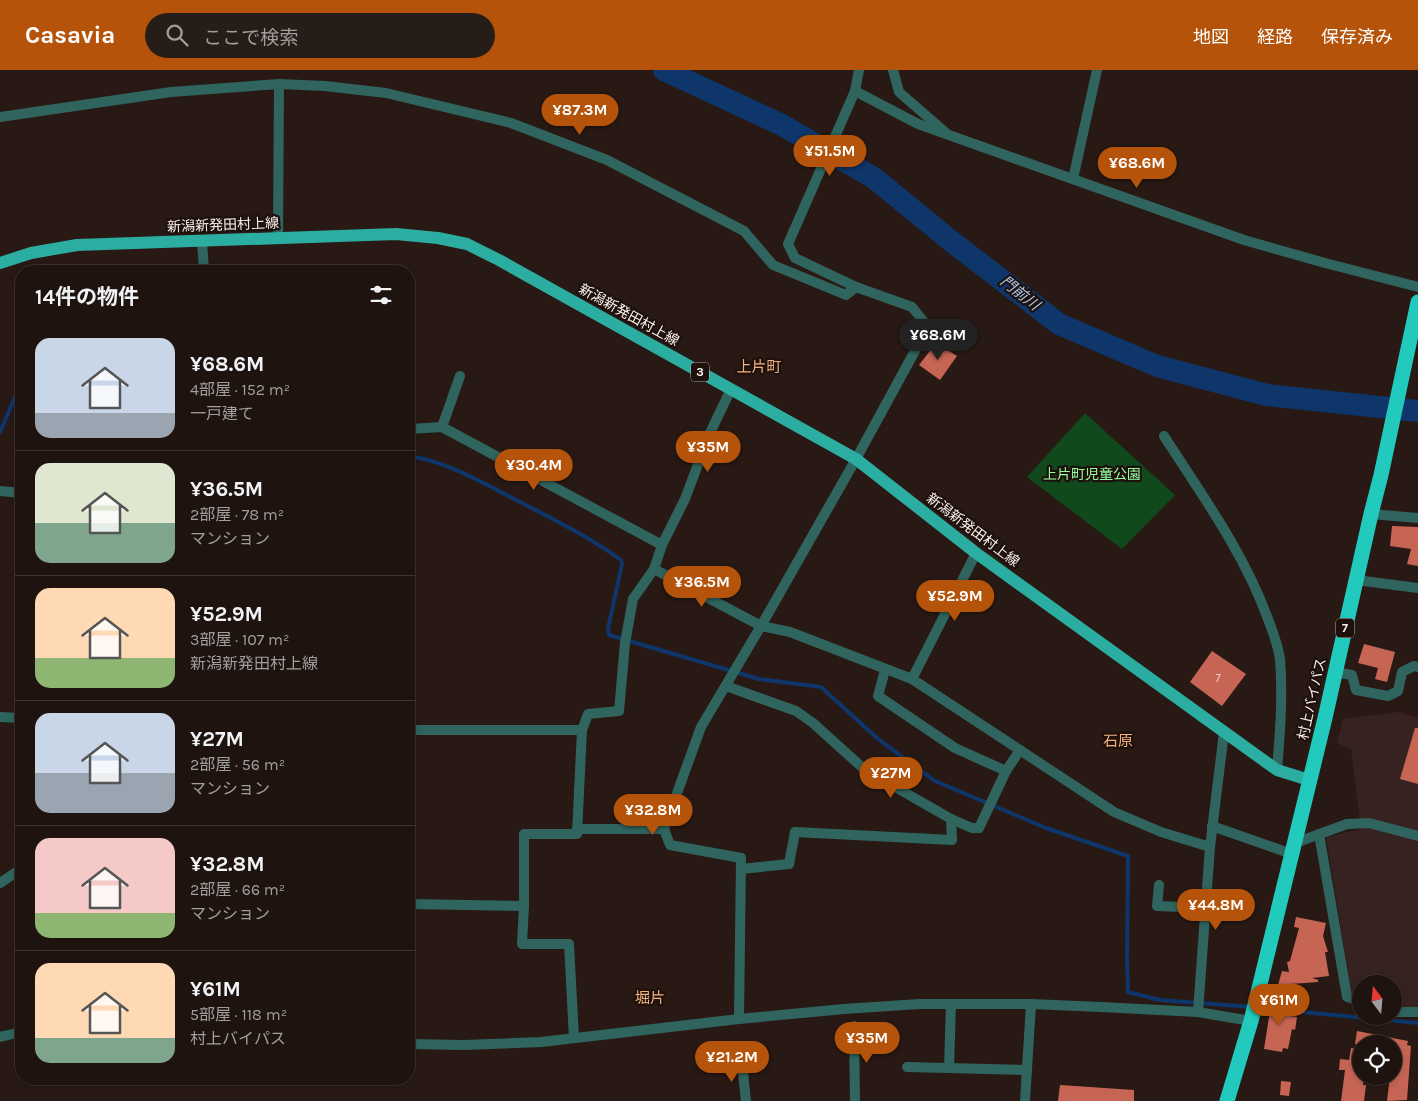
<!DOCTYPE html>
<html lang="ja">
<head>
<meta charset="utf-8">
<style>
	:root { --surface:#1e130f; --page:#261c18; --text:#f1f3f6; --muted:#a19e9e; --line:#3c322f; --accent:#b45309 }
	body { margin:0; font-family:Karla,"Noto Sans JP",sans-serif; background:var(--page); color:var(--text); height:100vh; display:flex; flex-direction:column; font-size:19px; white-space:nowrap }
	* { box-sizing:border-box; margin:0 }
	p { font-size:16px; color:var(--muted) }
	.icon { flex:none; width:28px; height:28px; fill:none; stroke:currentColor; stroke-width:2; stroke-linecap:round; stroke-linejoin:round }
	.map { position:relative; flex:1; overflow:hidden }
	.side { position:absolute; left:15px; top:195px; width:400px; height:820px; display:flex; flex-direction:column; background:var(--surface); border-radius:20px; box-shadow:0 2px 8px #0003,0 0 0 1px var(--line) }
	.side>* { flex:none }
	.needle { width:32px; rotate:344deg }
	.buttons { position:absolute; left:1352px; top:905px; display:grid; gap:10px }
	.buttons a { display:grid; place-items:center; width:50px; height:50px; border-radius:50%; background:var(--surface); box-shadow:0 2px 8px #0003,0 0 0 1px var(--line); font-size:25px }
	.price { position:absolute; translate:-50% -42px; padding:0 11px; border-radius:18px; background:var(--accent); color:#fff; font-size:16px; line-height:32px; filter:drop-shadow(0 1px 2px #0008) }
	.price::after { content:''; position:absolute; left:50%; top:30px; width:15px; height:11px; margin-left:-8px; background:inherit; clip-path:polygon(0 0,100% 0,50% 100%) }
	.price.on { background:#222; color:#fff }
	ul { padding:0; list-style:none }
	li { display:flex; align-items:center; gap:15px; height:125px; padding:0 20px }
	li+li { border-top:1px solid var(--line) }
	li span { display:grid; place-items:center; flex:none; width:140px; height:100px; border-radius:15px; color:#555 }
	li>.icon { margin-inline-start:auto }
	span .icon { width:60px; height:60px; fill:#fffc; stroke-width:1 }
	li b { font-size:21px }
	h2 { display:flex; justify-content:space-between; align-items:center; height:60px; padding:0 20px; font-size:21px }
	header { display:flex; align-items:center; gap:30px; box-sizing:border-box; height:70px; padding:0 25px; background:var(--accent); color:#fff }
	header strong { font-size:24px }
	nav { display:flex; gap:28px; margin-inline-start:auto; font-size:18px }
	.search { width:350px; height:45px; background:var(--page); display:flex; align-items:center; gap:12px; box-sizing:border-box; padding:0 18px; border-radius:28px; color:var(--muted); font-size:19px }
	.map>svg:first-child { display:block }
	.commercial { fill:#352221 }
	.green { fill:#10491c }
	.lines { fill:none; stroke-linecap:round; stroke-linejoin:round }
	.stream { stroke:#0e366b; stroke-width:4 }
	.river { stroke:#0e366b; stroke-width:22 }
	.building { fill:#c76555 }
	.street { stroke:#30655f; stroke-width:10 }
	.primary { stroke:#2cada1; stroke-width:12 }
	.highway { stroke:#21cabc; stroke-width:15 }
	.labels { text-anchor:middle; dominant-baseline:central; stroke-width:4.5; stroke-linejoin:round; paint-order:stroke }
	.number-label { font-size:11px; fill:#efcec7 }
	.shield { fill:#1e100b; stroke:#b9aea9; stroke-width:1 }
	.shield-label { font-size:12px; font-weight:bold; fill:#fcf1ed }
	.street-label { font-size:14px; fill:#fcf1ed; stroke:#1e100b }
	.park-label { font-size:14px; fill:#94fca1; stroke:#1e100b }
	.water-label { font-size:15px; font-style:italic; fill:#abc6ee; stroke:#1e100b }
	.neighbourhood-label { font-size:15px; fill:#f1b27e; stroke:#1e100b }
</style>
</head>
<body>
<header>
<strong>Casavia</strong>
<div class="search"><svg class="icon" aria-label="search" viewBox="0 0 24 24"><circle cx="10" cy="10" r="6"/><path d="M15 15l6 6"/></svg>ここで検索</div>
<nav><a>地図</a><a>経路</a><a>保存済み</a></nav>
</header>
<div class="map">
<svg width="1418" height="1031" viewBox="0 0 1418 1031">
	<rect width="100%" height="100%" fill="#281914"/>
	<polygon class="commercial" points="1397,642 1418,648 1418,938 1404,939 1394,936 1394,914 1361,914 1361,927 1352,925 1326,767 1361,759 1351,679 1337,673 1343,649"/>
	<polygon class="green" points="1085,343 1175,425 1122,479 1027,407"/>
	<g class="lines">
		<g class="stream">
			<polyline points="0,362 21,313"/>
			<path d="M409,386C446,391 485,414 518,431C553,449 589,467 621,490L622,494L608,559L609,565L759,609L821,617L878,669L935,711L1046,758L1128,786L1127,890L1128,922L1160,930L1252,937"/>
			<polyline points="1259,938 1274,939"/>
			<polyline points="1281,940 1418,953"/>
		</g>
		<polyline class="river" points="664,0 782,55 874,108 951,171 1059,254 1157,296 1267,325 1418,341"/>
	</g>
	<g class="building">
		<polygon points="936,273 957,286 940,310 919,295"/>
		<polygon points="1392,456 1418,457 1418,496 1407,494 1411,479 1390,476"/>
		<polygon points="1364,574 1395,582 1387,612 1375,609 1378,598 1358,593"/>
		<polygon points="1212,581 1246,604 1222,636 1190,612"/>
		<polygon points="1415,658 1418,658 1418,714 1400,709"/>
		<polygon points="1296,847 1326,853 1323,866 1328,882 1325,882 1329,906 1312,908 1318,910 1318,912 1278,915 1282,901 1289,902 1287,892 1290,891 1299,858 1294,857"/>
		<polygon points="1275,925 1289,927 1284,945 1297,947 1295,960 1292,959 1288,979 1283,978 1282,982 1264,979 1270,941"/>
		<polygon points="1357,961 1408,971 1407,975 1411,976 1407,1030 1387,1031 1390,1006 1394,1006 1394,974 1355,974"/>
		<polygon points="1351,978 1361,980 1361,1006 1364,1006 1363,1015 1366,1015 1364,1031 1341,1031 1345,1000 1339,1000 1340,989 1349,990"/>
		<polygon points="1281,1011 1291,1012 1289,1026 1280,1025"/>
		<polygon points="1060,1015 1134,1020 1134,1031 1058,1031"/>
	</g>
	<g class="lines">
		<g class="street">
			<polyline points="893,0 899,22 945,62"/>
			<polyline points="855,21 918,54 1244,170 1325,193 1418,217"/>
			<polyline points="0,47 171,22 279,14 325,16 386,23 511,53 607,90 744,161 773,195 846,225 856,217"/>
			<polyline points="1073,109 1097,0"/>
			<polyline points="278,167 279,14"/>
			<polyline points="202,171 204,201"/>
			<polyline points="442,357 460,306"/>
			<polyline points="409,359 442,357 662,475"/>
			<path d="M1164,366C1202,425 1244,483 1268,549C1273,562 1278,575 1280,589C1283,626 1280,663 1277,700"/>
			<polyline points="0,421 21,423 21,416"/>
			<polyline points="1371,444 1418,448"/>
			<polyline points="654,499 761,556 790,562 912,609 1114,742 1161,762 1210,777"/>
			<polyline points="1356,510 1418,518"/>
			<polyline points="885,600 878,626 955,678 1006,701"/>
			<polyline points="1335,602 1352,605 1356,620 1388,626 1398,621 1402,602 1414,596 1418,597"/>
			<polyline points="912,609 976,483"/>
			<polyline points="726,616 796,641 813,653 864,699 951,749 972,758 979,758 1006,701 1020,680"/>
			<polyline points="0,647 21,648"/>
			<polyline points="409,660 582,660 588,644 619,641 625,573 633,529 654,499 662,475 685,429 709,365 731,319"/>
			<polyline points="1212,756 1292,784"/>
			<polyline points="577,759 664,759"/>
			<polyline points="1319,764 1347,927 1361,931"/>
			<polyline points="1295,773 1347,754 1369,753 1418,766"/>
			<polyline points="741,799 789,794 795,762 952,770 951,749"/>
			<polyline points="0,813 21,799"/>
			<polyline points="1159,815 1157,836 1205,838"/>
			<polyline points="409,834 524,836"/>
			<polyline points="1198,942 1210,777 1224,662"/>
			<polyline points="1394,942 1418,942"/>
			<polyline points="739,949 741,788 670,775 664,759 701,657 761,556 856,389 928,257 912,237 856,217 795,188 788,174 855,21 859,0"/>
			<polyline points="854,956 855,1031"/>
			<polyline points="0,967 21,962"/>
			<polyline points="574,968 569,874 522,874 524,836 524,764 577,764 582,660"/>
			<polyline points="409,974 464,975 541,972 739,949 844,939 919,934 1031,934 1101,937 1198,942 1251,951"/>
			<polyline points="742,993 746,1031"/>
			<polyline points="907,997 1027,1000"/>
			<polyline points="949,998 951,934"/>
			<polyline points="1025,1031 1031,934"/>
		</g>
		<polyline class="primary" points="0,193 31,183 77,175 396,164 438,168 467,174 499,190 856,389 976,483 1277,700 1309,710"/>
		<polyline class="highway" points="1227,1031 1251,951 1325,648 1371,444 1381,405 1418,232"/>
	</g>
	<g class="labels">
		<g class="number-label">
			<text x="1218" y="608">7</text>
		</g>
		<g class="shield">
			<rect x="691" y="292.5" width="18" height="19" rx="4"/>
			<rect x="1336" y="548.5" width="18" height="19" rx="4"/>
		</g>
		<g class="shield-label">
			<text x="700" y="302">3</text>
			<text x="1345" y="558">7</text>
		</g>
		<g class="street-label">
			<text transform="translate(223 155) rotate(-2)">新潟新発田村上線</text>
			<text transform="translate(629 245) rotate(29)">新潟新発田村上線</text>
			<text transform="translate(973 460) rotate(37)">新潟新発田村上線</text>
			<text transform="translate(1312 629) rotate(-77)">村上バイパス</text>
		</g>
		<g class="park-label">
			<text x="1092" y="404">上片町児童公園</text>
		</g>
		<g class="water-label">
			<text transform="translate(1020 223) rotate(38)">門前川</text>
		</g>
		<g class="neighbourhood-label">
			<text x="759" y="297">上片町</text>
			<text x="1118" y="671">石原</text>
			<text x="650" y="928">堀片</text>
		</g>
	</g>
</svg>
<div class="buttons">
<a><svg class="needle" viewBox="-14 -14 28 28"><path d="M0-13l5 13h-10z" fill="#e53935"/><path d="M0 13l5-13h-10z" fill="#a19e9e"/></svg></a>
<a><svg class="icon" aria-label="locate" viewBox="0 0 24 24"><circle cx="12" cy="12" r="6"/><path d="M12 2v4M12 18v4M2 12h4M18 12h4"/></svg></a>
</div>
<b class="price" style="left:580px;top:66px">¥87.3M</b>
<b class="price" style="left:830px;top:107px">¥51.5M</b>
<b class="price" style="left:1137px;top:119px">¥68.6M</b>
<b class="price on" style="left:938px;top:291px">¥68.6M</b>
<b class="price" style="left:708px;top:403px">¥35M</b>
<b class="price" style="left:534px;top:421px">¥30.4M</b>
<b class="price" style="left:702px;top:538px">¥36.5M</b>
<b class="price" style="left:955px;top:552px">¥52.9M</b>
<b class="price" style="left:891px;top:729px">¥27M</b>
<b class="price" style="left:653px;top:766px">¥32.8M</b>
<b class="price" style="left:1216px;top:861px">¥44.8M</b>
<b class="price" style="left:1279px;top:956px">¥61M</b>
<b class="price" style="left:867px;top:994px">¥35M</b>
<b class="price" style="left:732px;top:1013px">¥21.2M</b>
<section class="side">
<h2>14件の物件<svg class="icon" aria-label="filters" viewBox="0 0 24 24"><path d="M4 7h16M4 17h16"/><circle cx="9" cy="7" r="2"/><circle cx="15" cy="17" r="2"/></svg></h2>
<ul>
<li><span style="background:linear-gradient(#c9d6e8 75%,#9aa5b1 0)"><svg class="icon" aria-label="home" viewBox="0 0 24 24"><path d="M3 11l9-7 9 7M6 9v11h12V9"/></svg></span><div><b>¥68.6M</b><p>4部屋 · 152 m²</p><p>一戸建て</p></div></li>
<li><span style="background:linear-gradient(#dfe7d0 60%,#7fa58c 0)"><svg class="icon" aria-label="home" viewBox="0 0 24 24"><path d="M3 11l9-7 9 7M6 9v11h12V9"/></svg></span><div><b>¥36.5M</b><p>2部屋 · 78 m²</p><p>マンション</p></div></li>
<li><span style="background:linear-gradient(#ffd9b3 70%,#8fb573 0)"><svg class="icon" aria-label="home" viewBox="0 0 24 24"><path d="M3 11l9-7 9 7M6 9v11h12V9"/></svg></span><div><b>¥52.9M</b><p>3部屋 · 107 m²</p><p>新潟新発田村上線</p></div></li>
<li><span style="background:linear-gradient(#c9d6e8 60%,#9aa5b1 0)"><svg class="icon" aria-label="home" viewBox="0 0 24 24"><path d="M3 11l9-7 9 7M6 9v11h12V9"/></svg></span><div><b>¥27M</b><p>2部屋 · 56 m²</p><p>マンション</p></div></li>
<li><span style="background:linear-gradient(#f6c9c9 75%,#8fb573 0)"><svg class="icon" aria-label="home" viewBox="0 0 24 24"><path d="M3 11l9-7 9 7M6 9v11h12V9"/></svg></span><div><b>¥32.8M</b><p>2部屋 · 66 m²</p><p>マンション</p></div></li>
<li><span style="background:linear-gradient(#ffd9b3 75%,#7fa58c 0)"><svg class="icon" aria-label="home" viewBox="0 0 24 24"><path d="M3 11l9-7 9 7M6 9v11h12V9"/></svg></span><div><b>¥61M</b><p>5部屋 · 118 m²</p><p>村上バイパス</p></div></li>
</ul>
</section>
</div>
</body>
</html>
